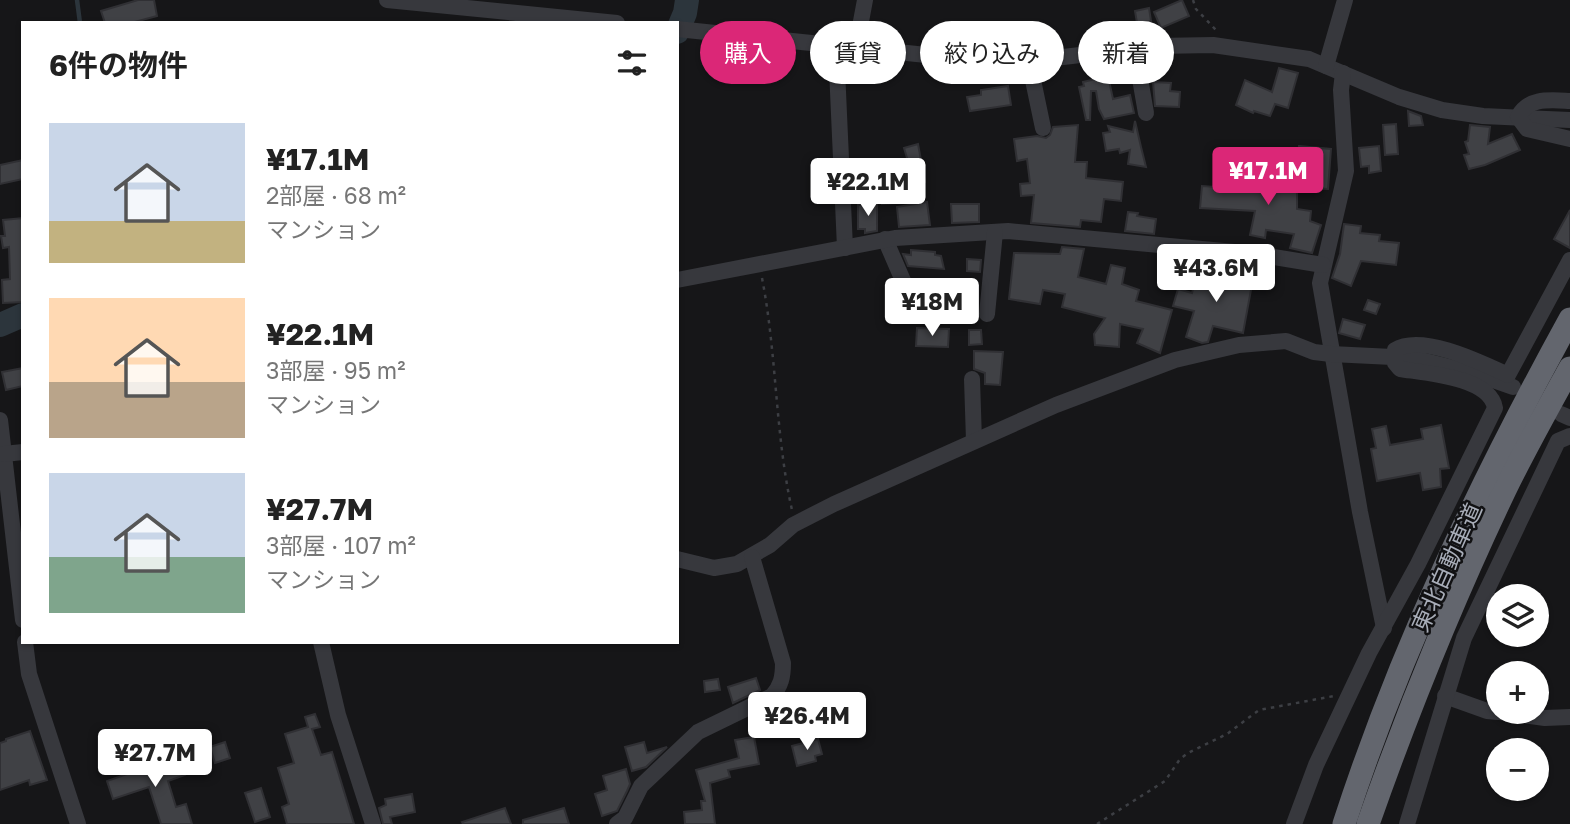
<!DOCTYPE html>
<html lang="ja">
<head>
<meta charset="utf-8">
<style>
	:root { --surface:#fff; --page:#f2f2f2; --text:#222; --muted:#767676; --accent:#db2777 }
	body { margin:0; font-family:"Golos Text","Noto Sans JP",sans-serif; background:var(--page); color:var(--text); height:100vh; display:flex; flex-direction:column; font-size:26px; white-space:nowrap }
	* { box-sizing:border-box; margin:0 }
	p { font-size:23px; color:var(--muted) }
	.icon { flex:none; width:38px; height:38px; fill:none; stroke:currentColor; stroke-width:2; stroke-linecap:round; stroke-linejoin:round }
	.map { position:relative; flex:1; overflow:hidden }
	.sheet { position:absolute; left:21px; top:21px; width:658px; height:623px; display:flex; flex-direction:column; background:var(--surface); border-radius:0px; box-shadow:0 2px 5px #0004 }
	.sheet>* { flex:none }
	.hud { position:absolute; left:700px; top:21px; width:665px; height:63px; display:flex; gap:14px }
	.tools { position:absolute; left:1486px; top:584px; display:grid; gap:14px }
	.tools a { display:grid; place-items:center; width:63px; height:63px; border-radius:50%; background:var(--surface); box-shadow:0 2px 5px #0004; font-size:35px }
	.price { position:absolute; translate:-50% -60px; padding:0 16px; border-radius:7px; background:#fff; color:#222; font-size:23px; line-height:46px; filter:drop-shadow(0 2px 4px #0008) }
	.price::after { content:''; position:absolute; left:50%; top:42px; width:21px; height:16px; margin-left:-10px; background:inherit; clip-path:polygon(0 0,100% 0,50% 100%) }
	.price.active { background:var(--accent); color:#fff }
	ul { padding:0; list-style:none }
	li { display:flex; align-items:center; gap:21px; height:175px; padding:0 28px }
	li span { display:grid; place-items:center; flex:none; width:196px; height:140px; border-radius:0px; color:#555 }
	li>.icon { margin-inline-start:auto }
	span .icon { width:84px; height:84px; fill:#fffc; stroke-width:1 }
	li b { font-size:30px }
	h2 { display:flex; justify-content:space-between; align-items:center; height:84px; padding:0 28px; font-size:30px }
	.tag { padding:0 24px; border-radius:32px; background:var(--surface); box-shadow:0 2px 5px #0004; font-size:24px; line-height:63px }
	.tag.active { background:var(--accent); color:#fff }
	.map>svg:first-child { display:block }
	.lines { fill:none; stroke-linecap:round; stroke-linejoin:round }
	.stream { stroke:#2c353c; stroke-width:4.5 }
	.river { stroke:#2c353c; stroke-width:24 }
	.building { fill:#404145; stroke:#303034; stroke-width:2 }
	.path { stroke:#3d3f44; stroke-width:2.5; stroke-dasharray:3.5 5; stroke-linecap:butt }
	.minor { stroke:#37383d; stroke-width:16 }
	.highway { stroke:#63666e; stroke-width:23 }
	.labels { text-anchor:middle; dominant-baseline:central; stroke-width:5; stroke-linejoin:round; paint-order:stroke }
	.street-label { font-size:23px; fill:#a8adb8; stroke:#111113 }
</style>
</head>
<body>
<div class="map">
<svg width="1570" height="824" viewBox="0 0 1570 824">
	<rect width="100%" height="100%" fill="#161618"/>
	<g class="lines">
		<polyline class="stream" points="77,0 80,23"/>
		<g class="river">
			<polyline points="677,32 685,13 687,0"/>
			<polyline points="0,325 23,315"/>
		</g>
	</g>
	<g class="building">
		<polygon points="138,0 154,0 157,16 131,23 105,23 101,11"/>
		<polygon points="1182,0 1189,16 1161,28 1154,12"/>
		<polygon points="1149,8 1151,21 1137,23 1135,11"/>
		<polygon points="1279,68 1298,73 1288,108 1275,104 1270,116 1254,111 1253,113 1236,105 1245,80 1272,92"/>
		<polygon points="1108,76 1113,99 1130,95 1134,113 1104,119 1099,109 1096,91 1091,91 1090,120 1086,120 1079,87 1084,86 1083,82"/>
		<polygon points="1153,82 1171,83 1170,91 1180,92 1179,107 1155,106"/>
		<polygon points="1008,86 1011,105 970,111 967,97 981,95 981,90"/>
		<polygon points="1408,111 1421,116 1423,125 1409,126"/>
		<polygon points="1135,121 1141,147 1146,167 1128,164 1130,150 1120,153 1119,149 1106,151 1103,133 1110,132 1108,126 1133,132"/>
		<polygon points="1396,124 1398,154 1385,155 1383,125"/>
		<polygon points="1078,125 1075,162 1087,162 1086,178 1123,182 1121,201 1104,199 1101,222 1081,220 1080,227 1031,223 1034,195 1021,196 1020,184 1030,183 1027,159 1017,161 1014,139 1037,136 1046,138 1050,135 1053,127"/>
		<polygon points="1470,125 1490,127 1488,144 1512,134 1520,150 1485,165 1469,169 1464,155 1469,154 1465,142 1468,141"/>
		<polygon points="918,144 925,182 887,187 885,171 910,168 904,148"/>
		<polygon points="1299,146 1331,149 1328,189 1311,188 1312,166 1298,165"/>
		<polygon points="1379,146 1381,171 1369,173 1369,166 1361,167 1359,148"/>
		<polygon points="23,160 23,179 0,184 0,165"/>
		<polygon points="1277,168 1291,169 1289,191 1297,191 1297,209 1311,211 1310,221 1321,225 1312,253 1290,248 1294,234 1266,230 1265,238 1250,235 1255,211 1200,208 1202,186 1249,189 1251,169 1277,171"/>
		<polygon points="882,192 895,192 895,203 882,204"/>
		<polygon points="927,202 930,225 899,227 897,207"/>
		<polygon points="877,204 877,231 865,233 865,229 858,229 858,205"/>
		<polygon points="951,204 979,204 979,222 952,223"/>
		<polygon points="1570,210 1570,248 1554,239"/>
		<polygon points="1128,212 1138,213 1137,216 1156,219 1154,234 1125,231"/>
		<polygon points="23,218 23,302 3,303 2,280 10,279 9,247 3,248 1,236 5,236 3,220"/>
		<polygon points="1344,224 1361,226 1360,233 1380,235 1379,241 1399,243 1396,265 1361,261 1351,286 1332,278 1340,254"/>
		<polygon points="1062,247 1084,249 1078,277 1106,284 1111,265 1125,268 1122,284 1139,290 1136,301 1172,310 1160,353 1137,343 1143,329 1120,324 1119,347 1095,345 1094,334 1105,318 1062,307 1065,294 1043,290 1040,304 1009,299 1014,253 1060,254"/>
		<polygon points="911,250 935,252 935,255 941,256 944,269 908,266 903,254 911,255"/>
		<polygon points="967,259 981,260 980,272 967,271"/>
		<polygon points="1198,270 1229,278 1229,275 1253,279 1243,333 1213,326 1208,342 1202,343 1186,337 1194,311 1173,306 1178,289 1192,293"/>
		<polygon points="918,289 950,292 949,312 934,307 936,303 921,302"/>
		<polygon points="1368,300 1380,304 1376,314 1364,310"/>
		<polygon points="1343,319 1365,325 1360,339 1339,333"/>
		<polygon points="917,328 949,329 948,347 916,346"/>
		<polygon points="969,330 981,330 982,344 969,345"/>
		<polygon points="974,351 1003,352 1000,385 985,384 985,373 974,369"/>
		<polygon points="23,368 23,386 6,390 2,372"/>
		<polygon points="1441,425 1449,468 1440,469 1441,487 1423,490 1420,473 1377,481 1371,449 1376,448 1372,429 1386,426 1390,445 1423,439 1421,429"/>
		<polygon points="756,678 760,690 733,703 728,687"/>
		<polygon points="718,679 720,690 705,692 704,681"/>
		<polygon points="810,695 814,710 795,716 791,700"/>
		<polygon points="315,714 320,727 312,729 321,755 332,752 354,824 287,824 282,807 289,804 278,768 294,763 285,734 308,727 305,717"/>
		<polygon points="30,731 47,780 30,785 29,780 0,790 0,743 6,741 6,739"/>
		<polygon points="754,737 759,764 728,770 730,777 710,783 715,824 685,824 684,812 702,810 701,801 705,801 696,770 739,758 735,740"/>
		<polygon points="818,739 822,754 815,756 816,761 797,766 792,746"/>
		<polygon points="225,742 230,758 215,763 210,747"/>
		<polygon points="644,742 647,753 667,747 646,767 632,771 625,747"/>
		<polygon points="178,756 185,775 168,781 176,807 186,804 192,824 161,824 149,787 113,799 107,781"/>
		<polygon points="626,769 630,784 627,791 617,811 602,816 595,794 607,790 603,776"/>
		<polygon points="261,788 270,817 255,822 245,793"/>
		<polygon points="412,794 415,812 390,817 392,824 383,824 379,808 386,805 385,799"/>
		<polygon points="505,808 511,824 463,824 462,822"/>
		<polygon points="564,808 569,824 523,824 523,820"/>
	</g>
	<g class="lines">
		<g class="path">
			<polyline points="1193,0 1196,9 1216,30"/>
			<path d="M762,278C777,355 775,434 792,510"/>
			<polyline points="1097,824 1165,781 1180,759 1188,753 1227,734 1259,710 1334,696"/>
		</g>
		<g class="minor">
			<polyline points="387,0 617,23"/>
			<polyline points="677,29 955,58 1029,61 1157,46 1213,45 1309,59 1399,97 1442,110 1483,116 1570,120"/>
			<polyline points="836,47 845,248"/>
			<polyline points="856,48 865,0"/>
			<polyline points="1132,49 1139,73 1146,113"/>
			<polyline points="1029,61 1043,128"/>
			<polyline points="1326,66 1345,0"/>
			<polyline points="1343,73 1341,90 1346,171 1320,283 1360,512 1384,628"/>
			<path d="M1570,101C1550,100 1528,97 1518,117L1527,129L1570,139"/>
			<polyline points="885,239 911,299"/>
			<polyline points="677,280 895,238 1008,231 1256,254 1323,265"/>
			<polyline points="987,314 995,232"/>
			<polyline points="972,379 974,441"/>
			<polyline points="1561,414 1570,418"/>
			<polyline points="0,420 23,620"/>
			<polyline points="4,454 23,452"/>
			<polyline points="677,559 714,568 737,564 770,545 793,525 834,504 1056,405 1175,360 1239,345 1286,341 1314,352 1331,354 1413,358 1473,373 1513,387"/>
			<polyline points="25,642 29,674 78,824"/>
			<polyline points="321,642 338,715 373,824"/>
			<polyline points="1445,696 1487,711 1498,712"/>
			<polyline points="1500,712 1545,718 1570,717"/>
			<path d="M617,824L625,818L641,786L698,732L772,696C781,686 783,677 783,663L752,557"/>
			<path d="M1294,824L1316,765L1369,653L1418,564L1495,408C1490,377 1425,373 1400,369L1395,363V350C1422,333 1482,363 1508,375L1570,260"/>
			<polyline points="1407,824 1464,638 1558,441 1570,436"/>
		</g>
		<g class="highway">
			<path d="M1344,824C1401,648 1481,481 1570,319"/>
			<path d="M1368,824C1408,710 1453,599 1505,490C1525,449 1548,408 1570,368"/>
		</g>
	</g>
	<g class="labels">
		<g class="street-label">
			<text transform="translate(1446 567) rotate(-66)">東北自動車道</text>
		</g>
	</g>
</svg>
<div class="tools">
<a><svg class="icon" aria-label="layers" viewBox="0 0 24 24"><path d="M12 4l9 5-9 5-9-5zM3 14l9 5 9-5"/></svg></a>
<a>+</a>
<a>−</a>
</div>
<b class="price active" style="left:1268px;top:207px">¥17.1M</b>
<b class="price" style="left:868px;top:218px">¥22.1M</b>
<b class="price" style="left:1216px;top:304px">¥43.6M</b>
<b class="price" style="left:932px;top:338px">¥18M</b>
<b class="price" style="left:807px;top:752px">¥26.4M</b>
<b class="price" style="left:155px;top:789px">¥27.7M</b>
<div class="hud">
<a class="tag active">購入</a>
<a class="tag">賃貸</a>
<a class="tag">絞り込み</a>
<a class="tag">新着</a>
</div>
<section class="sheet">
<h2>6件の物件<svg class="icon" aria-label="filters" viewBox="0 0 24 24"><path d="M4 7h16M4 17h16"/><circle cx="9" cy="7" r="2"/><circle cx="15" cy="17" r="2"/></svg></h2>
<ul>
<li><span style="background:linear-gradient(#c9d6e8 70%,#c2b280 0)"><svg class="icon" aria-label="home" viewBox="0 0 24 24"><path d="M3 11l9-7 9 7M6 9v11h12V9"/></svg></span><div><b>¥17.1M</b><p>2部屋 · 68 m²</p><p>マンション</p></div></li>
<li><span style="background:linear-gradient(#ffd9b3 60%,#b9a48a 0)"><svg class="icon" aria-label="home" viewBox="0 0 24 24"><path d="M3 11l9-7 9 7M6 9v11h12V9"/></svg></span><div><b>¥22.1M</b><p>3部屋 · 95 m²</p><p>マンション</p></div></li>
<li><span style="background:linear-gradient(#c9d6e8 60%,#7fa58c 0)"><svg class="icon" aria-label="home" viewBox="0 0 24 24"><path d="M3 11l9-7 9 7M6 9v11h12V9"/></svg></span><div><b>¥27.7M</b><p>3部屋 · 107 m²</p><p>マンション</p></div></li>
</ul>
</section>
</div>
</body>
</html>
